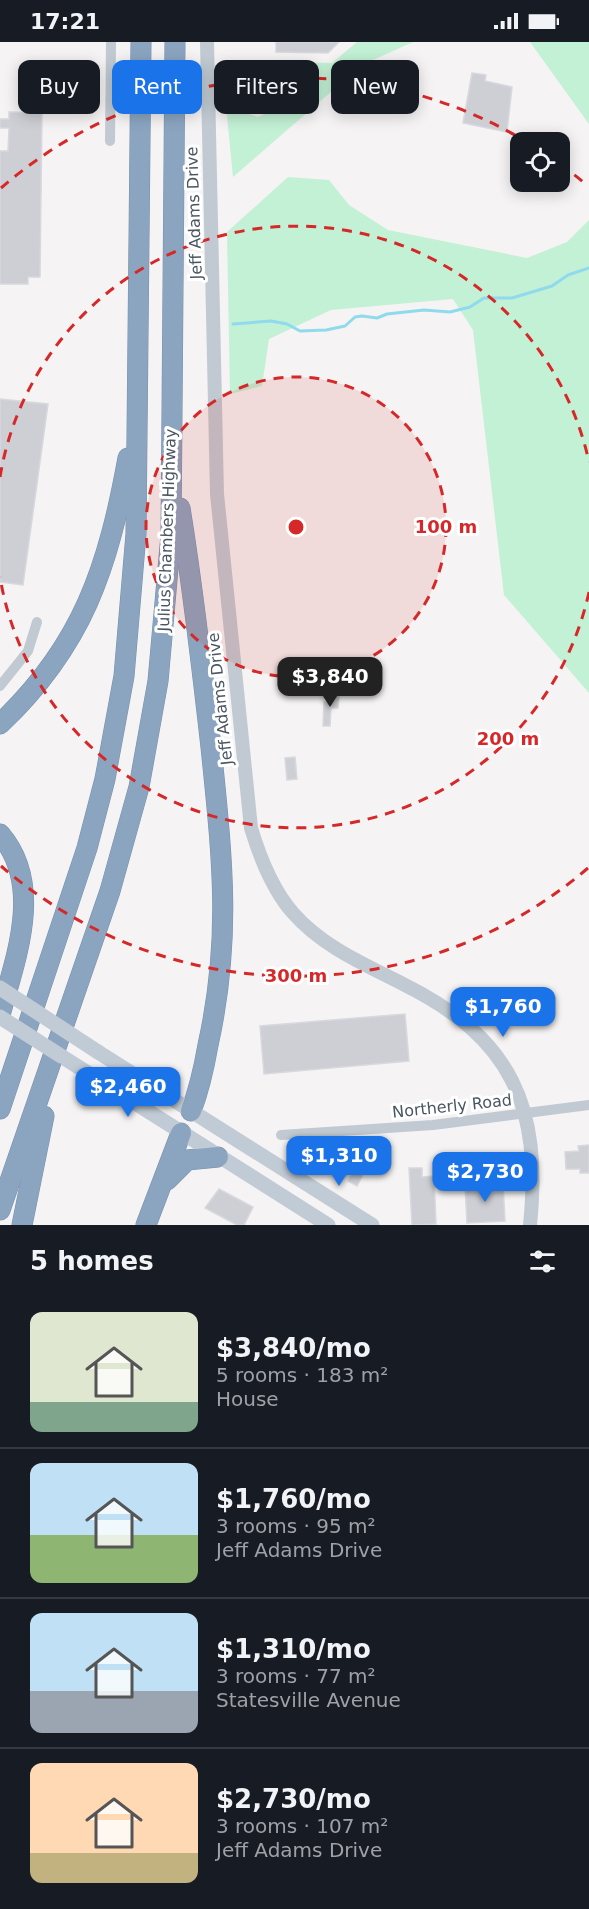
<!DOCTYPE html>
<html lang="en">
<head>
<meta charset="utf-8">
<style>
	:root { --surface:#171b24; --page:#242831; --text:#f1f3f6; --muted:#9ea1a6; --line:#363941; --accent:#1a73e8 }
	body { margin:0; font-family:"DejaVu Sans",sans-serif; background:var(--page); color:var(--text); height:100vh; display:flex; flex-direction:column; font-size:22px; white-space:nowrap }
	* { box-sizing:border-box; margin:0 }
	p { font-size:20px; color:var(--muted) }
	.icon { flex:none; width:33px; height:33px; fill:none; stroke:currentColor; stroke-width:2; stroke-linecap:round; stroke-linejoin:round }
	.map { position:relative; height:1183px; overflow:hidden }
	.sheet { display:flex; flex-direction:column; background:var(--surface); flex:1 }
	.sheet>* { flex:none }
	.guide { position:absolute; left:18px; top:18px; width:554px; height:54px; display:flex; gap:12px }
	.fabs { position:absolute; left:510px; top:90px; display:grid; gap:12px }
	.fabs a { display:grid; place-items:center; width:60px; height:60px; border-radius:12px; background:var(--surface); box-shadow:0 3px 15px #0003; font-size:30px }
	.price { position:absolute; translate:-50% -51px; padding:0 14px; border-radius:12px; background:var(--accent); color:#fff; font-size:20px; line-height:39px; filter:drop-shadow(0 2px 3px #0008) }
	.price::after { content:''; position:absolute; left:50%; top:36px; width:18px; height:14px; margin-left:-9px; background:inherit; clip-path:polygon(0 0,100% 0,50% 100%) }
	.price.current { background:#222; color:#fff }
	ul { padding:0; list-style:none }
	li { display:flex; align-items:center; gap:18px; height:150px; padding:0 30px }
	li+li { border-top:2px solid var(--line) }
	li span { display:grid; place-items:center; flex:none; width:168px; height:120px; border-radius:12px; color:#555 }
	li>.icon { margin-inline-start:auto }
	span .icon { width:72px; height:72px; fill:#fffc; stroke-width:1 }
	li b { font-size:26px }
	h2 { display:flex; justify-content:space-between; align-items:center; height:72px; padding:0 30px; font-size:26px }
	.pill { padding:0 21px; border-radius:12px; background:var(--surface); box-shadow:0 3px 15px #0003; font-size:21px; line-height:54px }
	.pill.current { background:var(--accent); color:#fff }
	.status { display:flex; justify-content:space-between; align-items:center; height:42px; padding:0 30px; background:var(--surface); direction:ltr }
	.status svg { height:16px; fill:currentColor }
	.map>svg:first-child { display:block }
	.green { fill:#c3f1d5 }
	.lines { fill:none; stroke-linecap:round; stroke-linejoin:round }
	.stream { stroke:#90daee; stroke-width:3 }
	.building { fill:#cdcfd5; stroke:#d7d9de; stroke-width:1.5 }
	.motorway-casing { stroke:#7690ad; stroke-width:21 }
	.minor { stroke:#c1cad2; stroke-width:10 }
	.tertiary { stroke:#c1cad2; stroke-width:14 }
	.secondary { stroke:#c1cbd6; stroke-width:15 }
	.motorway { stroke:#8ba5c1; stroke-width:20 }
	.secondary-bridge { stroke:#c1cbd6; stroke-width:15 }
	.ring { fill:none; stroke:#d62828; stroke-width:3; stroke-dasharray:10 8 }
	.labels { text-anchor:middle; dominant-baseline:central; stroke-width:6; stroke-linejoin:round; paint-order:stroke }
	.street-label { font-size:16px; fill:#4a5661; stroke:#fff }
	.centre { fill:#d62828; stroke:#fff; stroke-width:3 }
	.ring-label { font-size:18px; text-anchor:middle; font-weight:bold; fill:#d62828; stroke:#fff; stroke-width:6; stroke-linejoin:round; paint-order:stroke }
</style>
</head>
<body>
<div class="status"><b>17:21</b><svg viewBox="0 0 49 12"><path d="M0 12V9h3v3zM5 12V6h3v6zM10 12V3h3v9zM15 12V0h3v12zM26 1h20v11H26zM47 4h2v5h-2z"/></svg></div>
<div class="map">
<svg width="589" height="1183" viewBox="0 0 589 1183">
	<rect width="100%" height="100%" fill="#f5f3f3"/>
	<g class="green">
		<polygon points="357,0 413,0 362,23 233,135 226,64 258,75 272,68 289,20 332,21"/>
		<polygon points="530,0 589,0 589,82"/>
		<polygon points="288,135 329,138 349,163 388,188 527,216 567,200 589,178 589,651 504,553 473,288 453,257 331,268 269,297 262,344 230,352 227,190"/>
	</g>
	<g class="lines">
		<polyline class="stream" points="233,282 271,279 287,282 300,289 326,288 345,284 355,275 362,274 377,276 387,272 424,268 450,270 470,265 484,256 512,256 552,244 568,233 589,226"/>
	</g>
	<g class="building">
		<polygon points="276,0 339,0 328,11 276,10"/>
		<polygon points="472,31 486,33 485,39 512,45 507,90 463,81"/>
		<polygon points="9,70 42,71 40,235 28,235 28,242 0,242 0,109 8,109 9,86 0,86 0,77 9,77"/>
		<polygon points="0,357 48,362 23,543 0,540"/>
		<polygon points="329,651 339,652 338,666 331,666 330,684 323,684 324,660 328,660"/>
		<polygon points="295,715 297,737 287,738 285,716"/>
		<polygon points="405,972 409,1019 264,1032 260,984"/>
		<polygon points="589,1103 589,1131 580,1131 580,1127 566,1127 565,1110 579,1109 578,1104"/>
		<polygon points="349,1110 369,1121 357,1144 348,1139 354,1128 343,1122"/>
		<polygon points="409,1126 422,1126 422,1135 434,1134 436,1182 412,1183"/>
		<polygon points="503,1141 505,1179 467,1181 465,1143"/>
		<polygon points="219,1147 253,1165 244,1183 237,1183 205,1166"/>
	</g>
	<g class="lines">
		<g class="motorway-casing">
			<g id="motorway">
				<path d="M180,466C193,546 202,625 211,705C222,814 232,895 208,1003C204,1026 199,1048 191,1069"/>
				<path d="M0,682C83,603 108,526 128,416"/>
				<path d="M0,792C44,843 16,915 0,973"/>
				<polyline points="0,1067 87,806 105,737 124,634 136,492 141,0"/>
				<polyline points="167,1138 187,1118 218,1115"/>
				<polyline points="0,1168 110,849 139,745 158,639 171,493 175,0"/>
				<polyline points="22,1183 44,1074"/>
				<polyline points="146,1183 181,1091"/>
			</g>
		</g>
		<g class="minor">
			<polyline points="110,99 111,0"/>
			<polyline points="0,644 28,609 37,580"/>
			<polyline points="281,1093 433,1083 589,1063"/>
		</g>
		<path class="tertiary" d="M207,0L217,452L251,786C260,816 272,847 293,871C323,905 364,922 403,942C512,996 542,1065 530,1183"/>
		<g class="secondary">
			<polyline points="98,1010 372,1183"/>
			<polyline points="61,1014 328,1183"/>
		</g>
		<use href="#motorway" class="motorway"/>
		<g class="secondary-bridge">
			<polyline points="0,946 98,1010"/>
			<polyline points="0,975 61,1014"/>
		</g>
	</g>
	<circle cx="296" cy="485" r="150" fill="#d62828" fill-opacity=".12"/>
	<g class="ring">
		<circle cx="296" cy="485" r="150"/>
		<path d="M589 550A300 300 0 0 1 0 535M0 435A300 300 0 0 1 589 420"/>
		<path d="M588 826A449 449 0 0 1 1 824M1 146A449 449 0 0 1 527 100M560 122A449 449 0 0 1 588 144"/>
	</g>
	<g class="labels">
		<g class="street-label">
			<text transform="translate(194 171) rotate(-92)">Jeff Adams Drive</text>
			<text transform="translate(167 488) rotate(-88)">Julius Chambers Highway</text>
			<text transform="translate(220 657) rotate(-96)">Jeff Adams Drive</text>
			<text transform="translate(452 1064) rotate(-6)">Northerly Road</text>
		</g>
	</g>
	<circle cx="296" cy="485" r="9" class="centre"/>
	<g class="ring-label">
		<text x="446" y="491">100 m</text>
		<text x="508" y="703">200 m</text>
		<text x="296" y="940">300 m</text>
	</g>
</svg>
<div class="fabs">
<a><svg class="icon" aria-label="locate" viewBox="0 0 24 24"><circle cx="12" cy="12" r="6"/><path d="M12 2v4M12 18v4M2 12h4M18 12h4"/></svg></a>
</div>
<b class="price current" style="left:330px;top:666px">$3,840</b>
<b class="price" style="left:503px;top:996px">$1,760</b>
<b class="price" style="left:128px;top:1076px">$2,460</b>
<b class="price" style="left:339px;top:1145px">$1,310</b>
<b class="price" style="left:485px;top:1161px">$2,730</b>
<div class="guide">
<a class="pill">Buy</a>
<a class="pill current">Rent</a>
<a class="pill">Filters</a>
<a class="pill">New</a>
</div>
</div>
<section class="sheet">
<h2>5 homes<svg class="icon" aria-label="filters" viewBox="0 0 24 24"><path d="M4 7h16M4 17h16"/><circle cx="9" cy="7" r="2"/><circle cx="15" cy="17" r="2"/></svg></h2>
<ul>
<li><span style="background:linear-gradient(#dfe7d0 75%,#7fa58c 0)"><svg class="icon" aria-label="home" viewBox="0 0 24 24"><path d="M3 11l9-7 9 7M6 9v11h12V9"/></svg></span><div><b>$3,840/mo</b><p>5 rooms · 183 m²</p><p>House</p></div></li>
<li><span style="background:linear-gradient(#bfe0f5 60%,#8fb573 0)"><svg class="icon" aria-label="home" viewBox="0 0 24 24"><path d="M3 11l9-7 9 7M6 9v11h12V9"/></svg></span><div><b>$1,760/mo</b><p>3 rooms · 95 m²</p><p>Jeff Adams Drive</p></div></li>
<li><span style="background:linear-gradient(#bfe0f5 65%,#9aa5b1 0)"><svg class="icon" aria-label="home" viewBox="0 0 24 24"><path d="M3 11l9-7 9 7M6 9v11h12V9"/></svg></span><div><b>$1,310/mo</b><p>3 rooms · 77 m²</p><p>Statesville Avenue</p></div></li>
<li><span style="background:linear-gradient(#ffd9b3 75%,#c2b280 0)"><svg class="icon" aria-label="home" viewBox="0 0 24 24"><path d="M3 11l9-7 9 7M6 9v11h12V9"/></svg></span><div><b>$2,730/mo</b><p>3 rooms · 107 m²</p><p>Jeff Adams Drive</p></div></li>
</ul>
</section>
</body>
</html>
